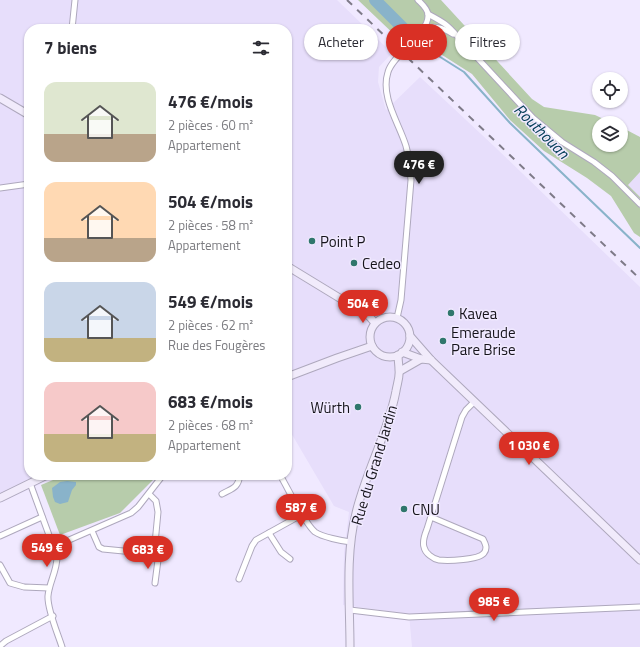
<!DOCTYPE html>
<html lang="fr">
<head>
<meta charset="utf-8">
<style>
	:root { --surface:#fff; --page:#f7f7f7; --text:#2b2b33; --muted:#7c7c81; --accent:#d93025 }
	body { margin:0; font-family:"Titillium Web",sans-serif; background:var(--page); color:var(--text); height:100vh; display:flex; flex-direction:column; font-size:15px; white-space:nowrap }
	* { box-sizing:border-box; margin:0 }
	p { font-size:13px; color:var(--muted) }
	.icon { flex:none; width:22px; height:22px; fill:none; stroke:currentColor; stroke-width:2; stroke-linecap:round; stroke-linejoin:round }
	.map { position:relative; flex:1; overflow:hidden }
	.details { position:absolute; left:24px; top:24px; width:268px; height:456px; display:flex; flex-direction:column; background:var(--surface); border-radius:16px; box-shadow:0 1px 3px #0004 }
	.details>* { flex:none }
	.hud { position:absolute; left:304px; top:24px; width:276px; height:36px; display:flex; gap:8px }
	.controls { position:absolute; left:592px; top:72px; display:grid; gap:8px }
	.controls a { display:grid; place-items:center; width:36px; height:36px; border-radius:50%; background:var(--surface); box-shadow:0 1px 3px #0004; font-size:20px }
	.price { position:absolute; translate:-50% -34px; padding:0 9px; border-radius:14px; background:var(--accent); color:#fff; font-size:13px; line-height:26px; filter:drop-shadow(0 1px 2px #0008) }
	.price::after { content:''; position:absolute; left:50%; top:24px; width:12px; height:9px; margin-left:-6px; background:inherit; clip-path:polygon(0 0,100% 0,50% 100%) }
	.price.on { background:#222; color:#fff }
	ul { padding:0; list-style:none }
	li { display:flex; align-items:center; gap:12px; height:100px; padding:0 20px }
	li span { display:grid; place-items:center; flex:none; width:112px; height:80px; border-radius:12px; color:#555 }
	li>.icon { margin-inline-start:auto }
	span .icon { width:48px; height:48px; fill:#fffc; stroke-width:1 }
	li b { font-size:17px }
	h2 { display:flex; justify-content:space-between; align-items:center; height:48px; padding:0 20px; font-size:17px }
	.pill { padding:0 14px; border-radius:18px; background:var(--surface); box-shadow:0 1px 3px #0004; font-size:14px; line-height:36px }
	.pill.on { background:var(--accent); color:#fff }
	.map>svg:first-child { display:block }
	.built { fill:#e7defb }
	.green { fill:#b7ccab }
	.water { fill:#89b3ca }
	.lines { fill:none; stroke-linecap:round; stroke-linejoin:round }
	.stream { stroke:#89b3ca; stroke-width:2 }
	.river { stroke:#89b3ca; stroke-width:12 }
	.street-casing { stroke:#aea8bd; stroke-width:7 }
	.secondary-casing { stroke:#aea8bd; stroke-width:9 }
	.street { stroke:#fff; stroke-width:5 }
	.secondary { stroke:#f1ebfb; stroke-width:7 }
	.rail { stroke:#7e7a88; stroke-width:2; stroke-dasharray:7 7; stroke-linecap:butt }
	.poi-dot { fill:#2f766c; stroke:#f0e9ff; stroke-width:1.5 }
	.labels { text-anchor:middle; dominant-baseline:central; stroke-width:3; stroke-linejoin:round; paint-order:stroke }
	.poi-label { font-size:15px; fill:#16141b; stroke:#f0e9ff; text-anchor:start }
	.street-label { font-size:15px; fill:#16141b; stroke:#f0e9ff }
	.water-label { font-size:16px; font-style:italic; fill:#074159; stroke:#f0e9ff }
</style>
</head>
<body>
<div class="map">
<svg width="640" height="647" viewBox="0 0 640 647">
	<rect width="100%" height="100%" fill="#f0e9ff"/>
	<g class="built">
		<polygon points="0,0 337,0 392,53 379,67 378,82 386,110 420,77 496,148 640,287 640,647 412,647 409,614 343,605 344,553 349,512 334,506 287,426 287,29 29,29 29,475 59,475 0,503"/>
		<polygon points="640,172 640,208 622,190"/>
	</g>
	<g class="green">
		<polygon points="358,0 441,0 532,99 544,107 595,115 612,123 599,123 599,145 621,145 621,127 640,137 640,172 628,185 640,197 640,199 626,186 622,190 640,208 640,237 634,233 611,196 587,178 544,151 510,120 472,74 428,46 412,31 407,42 403,38 400,40"/>
		<polygon points="65,475 158,475 120,513 60,535 41,485"/>
	</g>
	<polygon class="water" points="67,481 76,482 76,485 72,490 68,502 60,504 55,502 53,497 52,488 60,482"/>
	<g class="lines">
		<polyline class="stream" points="418,43 464,72 510,123 640,248"/>
		<polyline class="river" points="375,0 411,36"/>
		<g class="street-casing">
			<g id="street">
				<path d="M428,14C443,22 447,24 458,37L533,118L562,142L594,162L612,176L640,204"/>
				<polyline points="72,29 75,0"/>
				<path d="M422,31C433,24 443,28 453,34"/>
				<polyline points="0,188 29,184"/>
				<path d="M397,318L401,300L411,180C410,168 409,157 406,146C399,123 380,97 388,72C393,54 429,34 428,15C428,9 422,4 418,0"/>
				<path d="M280,475C288,488 304,523 315,532C322,537 342,541 351,542"/>
				<path d="M30,483L57,557C57,571 49,583 48,596C47,609 58,634 62,647"/>
				<path d="M222,494C233,488 238,488 240,475"/>
				<path d="M431,517L483,539C485,543 488,548 484,553C479,560 448,561 439,560C433,559 425,553 424,547C422,541 425,534 427,529L462,417L466,410L474,402"/>
				<polyline points="92,531 99,547 103,549 154,554 158,512 156,501 149,494"/>
				<polyline points="269,533 281,552 290,559"/>
				<polyline points="0,536 42,517"/>
				<polyline points="53,547 131,513 138,507 163,475"/>
				<polyline points="154,554 158,560 155,583"/>
				<polyline points="0,565 10,583 24,587 49,588"/>
				<polyline points="239,579 252,546 256,540 303,514"/>
				<polyline points="350,610 409,617 640,607"/>
				<polyline points="0,646 6,641 53,616"/>
			</g>
		</g>
		<g class="secondary-casing">
			<g id="secondary">
				<polyline points="0,98 29,115"/>
				<polyline points="287,266 369,316 375,323"/>
				<circle cx="390" cy="337" r="20"/>
				<polyline points="410,336 431,360 640,560"/>
				<polyline points="402,352 421,359 431,360"/>
				<polyline points="400,371 421,359"/>
				<polyline points="287,377 337,358 372,346"/>
				<polyline points="0,498 47,475"/>
				<path d="M350,647C350,603 345,556 356,513C366,471 388,433 396,391C397,384 400,377 399,370C399,365 398,360 398,355"/>
			</g>
		</g>
		<use href="#street" class="street"/>
		<use href="#secondary" class="secondary"/>
		<polyline class="rail" points="347,0 640,279"/>
	</g>
	<g class="poi-dot">
		<circle cx="312" cy="241" r="4"/>
		<circle cx="354" cy="263" r="4"/>
		<circle cx="451" cy="313" r="4"/>
		<circle cx="443" cy="341" r="4"/>
		<circle cx="358" cy="407" r="4"/>
		<circle cx="404" cy="509" r="4"/>
	</g>
	<g class="labels">
		<g class="poi-label">
			<text x="320" y="241">Point P</text>
			<text x="362" y="263">Cedeo</text>
			<text x="459" y="313">Kavea</text>
			<text x="451" y="332">Emeraude<tspan x="451" dy="17">Pare Brise</tspan></text>
			<text x="350" y="407" text-anchor="end">Würth</text>
			<text x="412" y="509">CNU</text>
		</g>
		<g class="street-label">
			<text transform="translate(374 465) rotate(-73)">Rue du Grand Jardin</text>
		</g>
		<g class="water-label">
			<text transform="translate(542 131) rotate(45)">Routhouan</text>
		</g>
	</g>
</svg>
<div class="controls">
<a><svg class="icon" aria-label="locate" viewBox="0 0 24 24"><circle cx="12" cy="12" r="6"/><path d="M12 2v4M12 18v4M2 12h4M18 12h4"/></svg></a>
<a><svg class="icon" aria-label="layers" viewBox="0 0 24 24"><path d="M12 4l9 5-9 5-9-5zM3 14l9 5 9-5"/></svg></a>
</div>
<b class="price on" style="left:419px;top:185px">476 €</b>
<b class="price" style="left:363px;top:324px">504 €</b>
<b class="price" style="left:529px;top:466px">1 030 €</b>
<b class="price" style="left:301px;top:528px">587 €</b>
<b class="price" style="left:47px;top:568px">549 €</b>
<b class="price" style="left:148px;top:570px">683 €</b>
<b class="price" style="left:494px;top:622px">985 €</b>
<div class="hud">
<a class="pill">Acheter</a>
<a class="pill on">Louer</a>
<a class="pill">Filtres</a>
</div>
<section class="details">
<h2>7 biens<svg class="icon" aria-label="filters" viewBox="0 0 24 24"><path d="M4 7h16M4 17h16"/><circle cx="9" cy="7" r="2"/><circle cx="15" cy="17" r="2"/></svg></h2>
<ul>
<li><span style="background:linear-gradient(#dfe7d0 65%,#b9a48a 0)"><svg class="icon" aria-label="home" viewBox="0 0 24 24"><path d="M3 11l9-7 9 7M6 9v11h12V9"/></svg></span><div><b>476 €/mois</b><p>2 pièces · 60 m²</p><p>Appartement</p></div></li>
<li><span style="background:linear-gradient(#ffd9b3 70%,#b9a48a 0)"><svg class="icon" aria-label="home" viewBox="0 0 24 24"><path d="M3 11l9-7 9 7M6 9v11h12V9"/></svg></span><div><b>504 €/mois</b><p>2 pièces · 58 m²</p><p>Appartement</p></div></li>
<li><span style="background:linear-gradient(#c9d6e8 70%,#c2b280 0)"><svg class="icon" aria-label="home" viewBox="0 0 24 24"><path d="M3 11l9-7 9 7M6 9v11h12V9"/></svg></span><div><b>549 €/mois</b><p>2 pièces · 62 m²</p><p>Rue des Fougères</p></div></li>
<li><span style="background:linear-gradient(#f6c9c9 65%,#c2b280 0)"><svg class="icon" aria-label="home" viewBox="0 0 24 24"><path d="M3 11l9-7 9 7M6 9v11h12V9"/></svg></span><div><b>683 €/mois</b><p>2 pièces · 68 m²</p><p>Appartement</p></div></li>
</ul>
</section>
</div>
</body>
</html>
